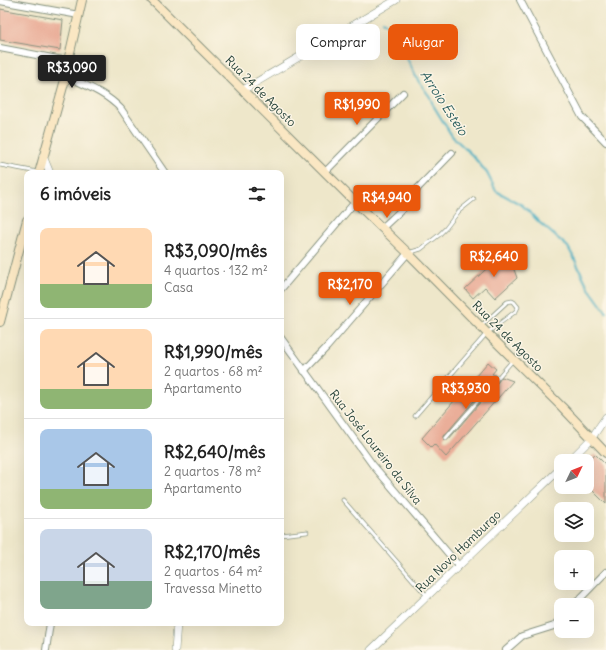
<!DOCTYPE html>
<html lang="pt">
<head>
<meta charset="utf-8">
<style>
	:root { --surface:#fff; --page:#f2f2f2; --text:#222; --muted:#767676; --line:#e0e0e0; --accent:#ea580c }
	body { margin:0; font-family:Delius,sans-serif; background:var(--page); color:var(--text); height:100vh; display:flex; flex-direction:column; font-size:15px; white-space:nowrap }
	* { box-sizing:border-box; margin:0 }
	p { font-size:13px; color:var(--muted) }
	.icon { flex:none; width:22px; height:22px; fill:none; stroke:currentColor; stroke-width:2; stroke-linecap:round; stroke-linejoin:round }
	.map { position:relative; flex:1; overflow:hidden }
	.sheet { position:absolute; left:24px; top:170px; width:260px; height:456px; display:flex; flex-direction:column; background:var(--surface); border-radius:8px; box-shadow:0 4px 16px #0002 }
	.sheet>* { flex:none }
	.banner { position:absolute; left:296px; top:24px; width:250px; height:36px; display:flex; gap:8px }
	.needle { width:26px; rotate:47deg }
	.fabs { position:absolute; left:554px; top:454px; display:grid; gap:8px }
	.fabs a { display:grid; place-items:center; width:40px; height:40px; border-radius:8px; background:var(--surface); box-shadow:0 4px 16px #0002; font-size:20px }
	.price { position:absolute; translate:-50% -34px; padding:0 9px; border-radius:4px; background:var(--accent); color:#fff; font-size:13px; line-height:26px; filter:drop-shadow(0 1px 2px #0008) }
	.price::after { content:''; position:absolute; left:50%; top:24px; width:12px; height:9px; margin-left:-6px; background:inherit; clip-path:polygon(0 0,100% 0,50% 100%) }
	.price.current { background:#222; color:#fff }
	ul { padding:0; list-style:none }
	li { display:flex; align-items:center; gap:12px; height:100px; padding:0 16px }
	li+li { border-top:1px solid var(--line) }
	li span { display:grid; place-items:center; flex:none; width:112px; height:80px; border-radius:8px; color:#555 }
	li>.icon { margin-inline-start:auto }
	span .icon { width:48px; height:48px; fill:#fffc; stroke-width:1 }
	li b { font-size:17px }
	h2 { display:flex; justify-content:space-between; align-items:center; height:48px; padding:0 16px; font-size:17px }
	.chip { padding:0 14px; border-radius:8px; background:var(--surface); box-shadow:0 4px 16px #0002; font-size:14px; line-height:36px }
	.chip.current { background:var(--accent); color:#fff }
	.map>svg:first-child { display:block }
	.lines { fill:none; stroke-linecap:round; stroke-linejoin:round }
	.stream { stroke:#44aec3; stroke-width:2 }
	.building { fill:#eaae99 }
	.service-casing { stroke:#86927f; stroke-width:4.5 }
	.minor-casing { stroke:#86927f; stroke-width:8 }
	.tertiary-casing { stroke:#86927f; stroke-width:8 }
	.secondary-casing { stroke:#86927f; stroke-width:10 }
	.service { stroke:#fff; stroke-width:3 }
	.minor { stroke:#fff; stroke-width:6 }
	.tertiary { stroke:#fff; stroke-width:7 }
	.secondary { stroke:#fae7c3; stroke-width:8 }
	.labels { text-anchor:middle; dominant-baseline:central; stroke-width:3; stroke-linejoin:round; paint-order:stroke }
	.street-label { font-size:12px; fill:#1f3d34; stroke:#fcf5e5 }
	.water-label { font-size:13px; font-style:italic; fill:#2a5f5f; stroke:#fcf5e5 }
</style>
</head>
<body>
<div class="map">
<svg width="606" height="650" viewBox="0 0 606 650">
	<rect width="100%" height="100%" fill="#fcf5e5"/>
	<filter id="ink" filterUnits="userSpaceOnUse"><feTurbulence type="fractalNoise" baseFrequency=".025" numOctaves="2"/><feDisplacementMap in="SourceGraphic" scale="8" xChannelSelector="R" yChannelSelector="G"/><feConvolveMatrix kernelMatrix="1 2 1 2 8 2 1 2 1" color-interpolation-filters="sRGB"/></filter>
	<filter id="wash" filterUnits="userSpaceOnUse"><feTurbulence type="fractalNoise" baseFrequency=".012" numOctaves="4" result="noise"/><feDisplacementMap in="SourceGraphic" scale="16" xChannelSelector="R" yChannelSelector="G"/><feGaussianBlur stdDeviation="0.9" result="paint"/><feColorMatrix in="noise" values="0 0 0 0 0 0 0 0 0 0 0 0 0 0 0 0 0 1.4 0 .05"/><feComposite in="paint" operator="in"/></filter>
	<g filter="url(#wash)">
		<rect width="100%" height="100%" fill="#eee7ca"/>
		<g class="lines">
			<polyline class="stream" points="383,21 390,27 398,39 417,79 430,97 433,105 452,136 473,156 487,173 496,191 522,205 540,223 568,247 575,260 588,287 606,312"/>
		</g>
		<g id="blocks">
			<g class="building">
				<polygon points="0,9 63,20 60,50 0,40"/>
				<polygon points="502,254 512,264 517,278 495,298 485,287 473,298 465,289"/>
				<polygon points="488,362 496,369 492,374 496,375 444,436 444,440 448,440 502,377 513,381 446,457 434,444 431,447 422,438"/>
				<polygon points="595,454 606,465 606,504 587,485 587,461"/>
			</g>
		</g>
	</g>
	<g filter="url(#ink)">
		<use href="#blocks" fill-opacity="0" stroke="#86927f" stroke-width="1"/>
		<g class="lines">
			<g class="service-casing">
				<g id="service">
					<polyline points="0,165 38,172"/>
					<polyline points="408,253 421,249 439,235 446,228 459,211 474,199"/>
					<polyline points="415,416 487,333 516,311 518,307 514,302 512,301 507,302 481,326"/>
					<polyline points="446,438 513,360"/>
					<polyline points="343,500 427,596"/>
					<polyline points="281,535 307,532"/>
				</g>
			</g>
			<g class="minor-casing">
				<g id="minor">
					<polyline points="520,0 582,117 606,142"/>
					<polyline points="0,1 79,15"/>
					<polyline points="0,48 68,61"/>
					<path d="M66,76C85,85 106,93 121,109L165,173"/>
					<polyline points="325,172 403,93"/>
					<polyline points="382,228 410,202 418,188 452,153"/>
					<polyline points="281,289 355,202"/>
					<polyline points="281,338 372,464 459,566"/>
					<polyline points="304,371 327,347 408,253"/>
					<polyline points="574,605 606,572"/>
					<polyline points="46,650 50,623"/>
					<polyline points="506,650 522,636 554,626 561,618"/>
				</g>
			</g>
			<g class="tertiary-casing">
				<g id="tertiary">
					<polyline points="243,90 396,0"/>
					<polyline points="43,156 50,173"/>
					<polyline points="569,461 591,439 606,417"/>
					<polyline points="175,650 177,623"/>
					<polyline points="371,650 561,468"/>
				</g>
			</g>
			<g class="secondary-casing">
				<g id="secondary">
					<polyline points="152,0 355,202 408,253 487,333 562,407 606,453"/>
					<polyline points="39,173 66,76 68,61 82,0"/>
					<polyline points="0,322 27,220"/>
				</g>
			</g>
			<use href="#service" class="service"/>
			<use href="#minor" class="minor"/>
			<use href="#tertiary" class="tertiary"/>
			<use href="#secondary" class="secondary"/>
		</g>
	</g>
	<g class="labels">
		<g class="street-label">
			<text transform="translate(261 91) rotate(45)">Rua 24 de Agosto</text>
			<text transform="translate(508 336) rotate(45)">Rua 24 de Agosto</text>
			<text transform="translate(376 447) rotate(52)">Rua José Loureiro da Silva</text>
			<text transform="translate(458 551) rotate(-44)">Rua Novo Hamburgo</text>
		</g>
		<g class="water-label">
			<text transform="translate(444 103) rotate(57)">Arroio Esteio</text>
		</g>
	</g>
</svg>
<div class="fabs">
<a><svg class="needle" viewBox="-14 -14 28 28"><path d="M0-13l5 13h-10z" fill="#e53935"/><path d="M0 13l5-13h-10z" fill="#767676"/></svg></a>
<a><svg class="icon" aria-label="layers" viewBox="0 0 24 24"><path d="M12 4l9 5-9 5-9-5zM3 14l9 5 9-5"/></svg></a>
<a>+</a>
<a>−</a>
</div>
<b class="price current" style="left:72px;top:89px">R$3,090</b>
<b class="price" style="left:357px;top:126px">R$1,990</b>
<b class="price" style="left:387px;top:219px">R$4,940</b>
<b class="price" style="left:494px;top:278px">R$2,640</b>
<b class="price" style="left:350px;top:306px">R$2,170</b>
<b class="price" style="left:466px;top:410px">R$3,930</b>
<div class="banner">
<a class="chip">Comprar</a>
<a class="chip current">Alugar</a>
</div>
<section class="sheet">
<h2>6 imóveis<svg class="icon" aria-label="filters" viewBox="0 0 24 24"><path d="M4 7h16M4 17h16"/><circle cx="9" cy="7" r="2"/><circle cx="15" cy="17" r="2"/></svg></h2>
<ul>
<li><span style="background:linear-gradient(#ffd9b3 70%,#8fb573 0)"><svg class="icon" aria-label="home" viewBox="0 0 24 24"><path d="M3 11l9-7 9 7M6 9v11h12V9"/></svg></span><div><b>R$3,090/mês</b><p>4 quartos · 132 m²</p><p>Casa</p></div></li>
<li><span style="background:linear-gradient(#ffd9b3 75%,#8fb573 0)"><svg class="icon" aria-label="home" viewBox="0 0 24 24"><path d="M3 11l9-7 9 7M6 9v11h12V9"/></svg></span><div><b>R$1,990/mês</b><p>2 quartos · 68 m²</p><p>Apartamento</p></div></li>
<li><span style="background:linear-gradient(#a9c7e8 75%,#8fb573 0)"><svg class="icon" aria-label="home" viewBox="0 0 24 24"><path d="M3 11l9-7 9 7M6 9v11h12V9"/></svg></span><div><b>R$2,640/mês</b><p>2 quartos · 78 m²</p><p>Apartamento</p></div></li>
<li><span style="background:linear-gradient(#c9d6e8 65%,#7fa58c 0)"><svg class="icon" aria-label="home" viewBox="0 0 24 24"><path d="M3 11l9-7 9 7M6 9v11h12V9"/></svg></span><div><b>R$2,170/mês</b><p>2 quartos · 64 m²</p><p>Travessa Minetto</p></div></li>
</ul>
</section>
</div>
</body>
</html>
